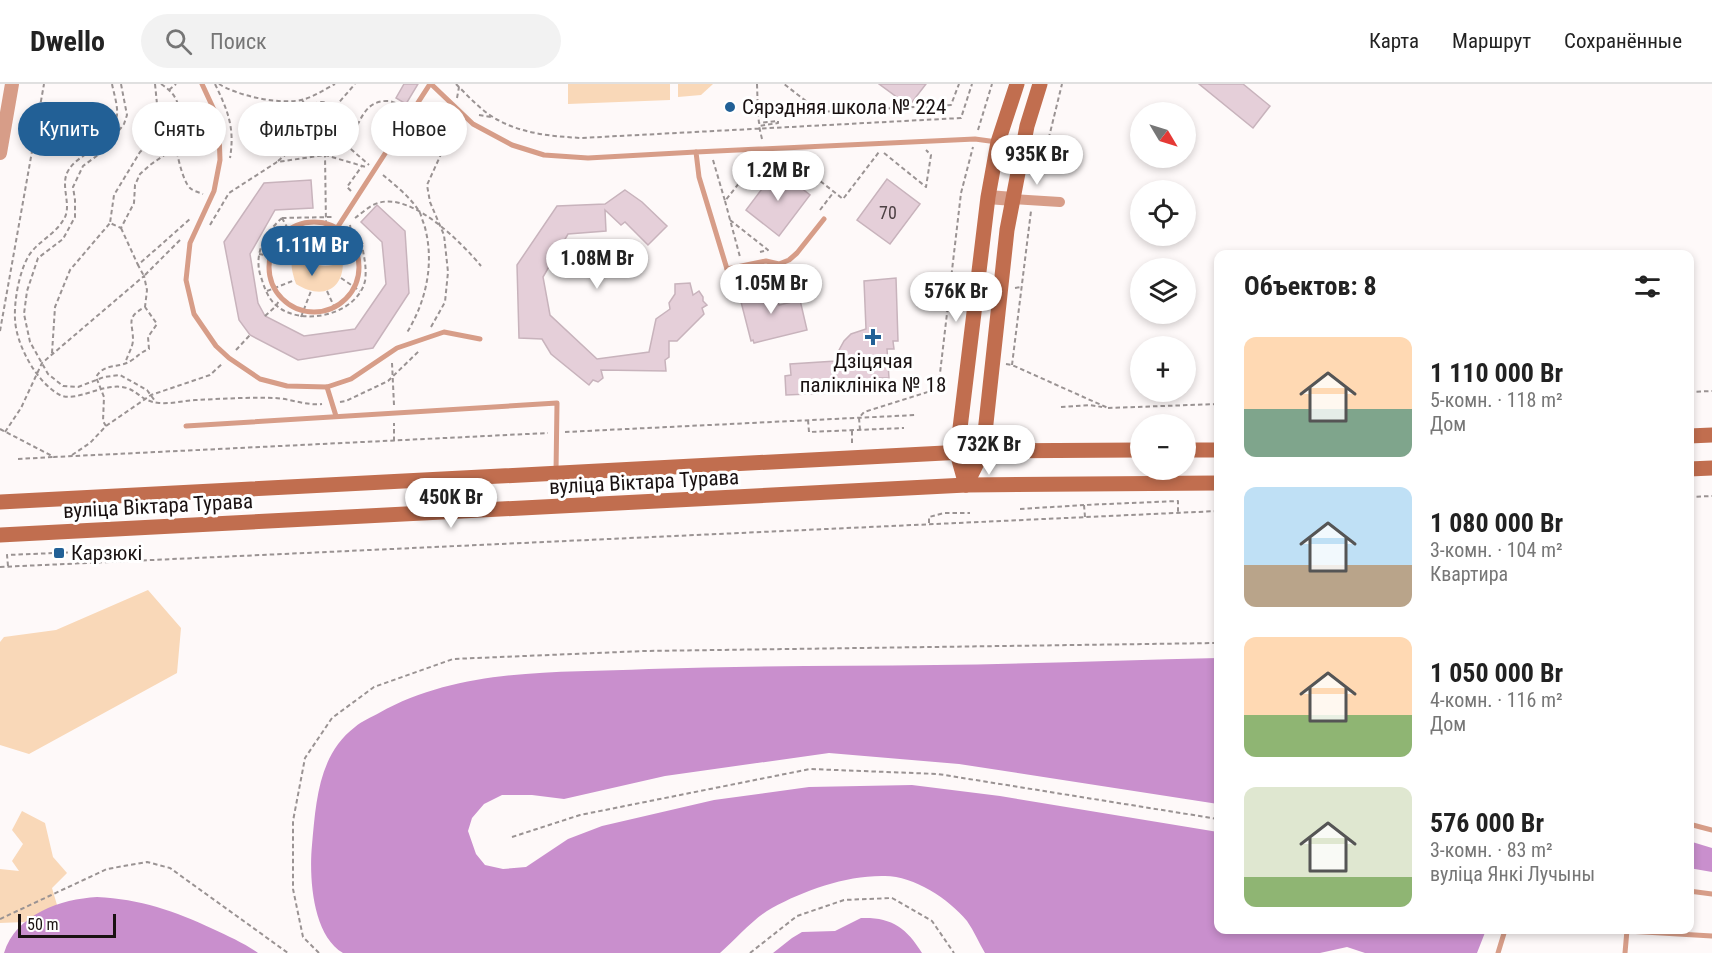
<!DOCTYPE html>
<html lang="ru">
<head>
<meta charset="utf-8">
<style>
	:root { --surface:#fff; --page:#f2f2f2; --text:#222; --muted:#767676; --line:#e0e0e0; --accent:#226096 }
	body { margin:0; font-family:"Roboto Condensed",sans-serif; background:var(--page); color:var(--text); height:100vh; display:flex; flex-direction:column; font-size:22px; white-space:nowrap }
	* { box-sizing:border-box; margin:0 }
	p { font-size:20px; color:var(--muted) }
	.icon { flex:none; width:33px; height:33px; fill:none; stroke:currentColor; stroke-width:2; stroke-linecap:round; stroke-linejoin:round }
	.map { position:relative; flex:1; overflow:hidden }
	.panel { position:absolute; left:1214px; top:166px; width:480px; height:684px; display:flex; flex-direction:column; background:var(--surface); border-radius:12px; box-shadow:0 3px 9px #0003 }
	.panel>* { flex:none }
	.top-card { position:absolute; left:18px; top:18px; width:570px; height:54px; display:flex; gap:12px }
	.needle { width:39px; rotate:128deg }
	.controls { position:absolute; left:1130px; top:18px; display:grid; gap:12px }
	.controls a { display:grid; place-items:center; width:66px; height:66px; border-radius:50%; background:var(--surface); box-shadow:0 3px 9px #0003; font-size:30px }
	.scale { position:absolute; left:18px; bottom:15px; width:98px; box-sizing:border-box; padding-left:6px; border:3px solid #1a1212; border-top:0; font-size:16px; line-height:21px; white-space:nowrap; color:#1a1212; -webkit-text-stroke:4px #fff; paint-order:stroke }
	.price { position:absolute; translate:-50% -51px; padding:0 14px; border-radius:21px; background:#fff; color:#222; font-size:20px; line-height:39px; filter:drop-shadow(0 2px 3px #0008) }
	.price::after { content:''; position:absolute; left:50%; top:36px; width:18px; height:14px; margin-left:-9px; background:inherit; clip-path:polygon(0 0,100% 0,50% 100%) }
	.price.on { background:var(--accent); color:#fff }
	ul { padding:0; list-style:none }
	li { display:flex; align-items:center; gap:18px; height:150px; padding:0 30px }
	li span { display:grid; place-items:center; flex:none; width:168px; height:120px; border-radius:12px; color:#555 }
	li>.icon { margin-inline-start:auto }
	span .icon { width:72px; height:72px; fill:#fffc; stroke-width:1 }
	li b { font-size:26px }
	h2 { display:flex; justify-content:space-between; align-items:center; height:72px; padding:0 30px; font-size:26px }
	.pill { padding:0 21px; border-radius:27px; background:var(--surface); box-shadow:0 3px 9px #0003; font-size:21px; line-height:54px }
	.pill.on { background:var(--accent); color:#fff }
	header { display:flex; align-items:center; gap:36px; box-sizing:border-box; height:84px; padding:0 30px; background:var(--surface); border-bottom:2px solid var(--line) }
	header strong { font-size:28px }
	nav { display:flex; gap:33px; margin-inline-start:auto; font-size:21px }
	.search { width:420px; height:54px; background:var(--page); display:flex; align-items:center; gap:15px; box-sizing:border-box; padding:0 21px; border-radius:33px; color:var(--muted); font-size:22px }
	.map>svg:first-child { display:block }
	.green { fill:#f9d8b8 }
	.water { fill:#c98fcd }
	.building { fill:#e5cfd9; stroke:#c8b3bc; stroke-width:1.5 }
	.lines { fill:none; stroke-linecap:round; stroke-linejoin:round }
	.path { stroke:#9a9393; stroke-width:2; stroke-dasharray:4.5 3; stroke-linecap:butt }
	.service { stroke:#d79d88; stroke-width:5 }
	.minor { stroke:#d79d88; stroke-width:10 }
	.tertiary { stroke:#d79d88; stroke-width:14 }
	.secondary { stroke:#c16e4f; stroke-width:15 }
	.poi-dot { fill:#226096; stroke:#fff; stroke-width:2 }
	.labels { text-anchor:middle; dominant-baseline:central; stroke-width:6; stroke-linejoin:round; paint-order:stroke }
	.number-label { font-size:18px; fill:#4d4144 }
	.poi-label { font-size:21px; fill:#1a1212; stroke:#fff; text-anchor:start }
	.street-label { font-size:21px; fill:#1a1212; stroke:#fff }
</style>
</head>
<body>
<header>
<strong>Dwello</strong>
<div class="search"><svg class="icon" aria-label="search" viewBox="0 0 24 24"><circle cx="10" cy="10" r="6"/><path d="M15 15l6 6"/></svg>Поиск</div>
<nav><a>Карта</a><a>Маршрут</a><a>Сохранённые</a></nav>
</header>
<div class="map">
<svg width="1712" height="869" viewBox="0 0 1712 869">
	<rect width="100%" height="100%" fill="#fef9f9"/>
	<g class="green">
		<polygon points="568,0 670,0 670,16 568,20"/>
		<polygon points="678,0 713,0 701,11 678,13"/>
		<path d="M296,161C314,178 315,188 343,178C343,208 320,215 296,200C291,185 289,176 296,161Z"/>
		<polygon points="148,506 181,544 177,589 29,670 0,661 0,558 4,553 56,546"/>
		<polygon points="22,727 45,739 53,773 67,789 52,804 57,821 25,838 0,839 0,785 19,787 12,777 23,760 12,746"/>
	</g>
	<g class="water">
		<path d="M1218,574V720L959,680L829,669L665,692L564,715L532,711H502L484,720L472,734L468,747L476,770L485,781L503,785L526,783L568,755L602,742L714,716L809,703L912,701L1000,712L1218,748V846H1486L1477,869H1365L1347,863L1320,869H985C979,859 974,847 967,837C949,815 914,792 885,792C847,791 805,806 772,824C754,834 736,855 720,869H343C312,851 309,792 312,761C316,719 318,671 355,643C362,637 372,633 379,629C461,583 558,589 649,585C745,582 840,582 936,581C1030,580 1124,576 1218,574Z"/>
		<polygon points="1689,757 1712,764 1712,788 1689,784"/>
		<path d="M97,813C140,815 175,827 213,845C228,852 244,859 258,869H4C16,830 61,815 97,813Z"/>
		<path d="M861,834C891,833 906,843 922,869H773L792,854L802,848L835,847Z"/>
	</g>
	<g class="building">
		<polygon points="404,0 418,0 406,20 396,14"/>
		<polygon points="879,0 926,0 909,22"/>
		<polygon points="1199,0 1243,0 1270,22 1253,44"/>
		<polygon points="777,85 810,111 779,152 746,126"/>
		<polygon points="887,95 920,120 890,160 857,136"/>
		<polygon points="311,96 313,124 275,126 250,170 258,219 265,232 304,252 355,245 386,200 382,158 361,138 377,121 405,147 409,209 373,264 298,276 250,251 239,236 224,158 264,99"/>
		<polygon points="625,106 642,118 667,142 648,161 625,138 621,141 605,126 606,147 568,150 543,193 550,231 597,275 649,268 656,235 670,225 669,219 675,210 675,200 690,199 693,211 699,207 703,213 703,217 707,221 702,224 704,230 677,257 669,257 669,273 665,276 666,287 601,286 603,294 598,298 593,296 589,301 551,270 542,255 519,254 517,181 557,122 605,120"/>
		<polygon points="896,194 898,257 893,257 894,265 887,265 889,294 877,294 878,307 786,311 785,292 791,291 790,280 836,277 838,268 844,257 851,250 866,245 864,197"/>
		<polygon points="773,201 779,221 800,216 807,246 754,259 753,256 751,257 739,210"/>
	</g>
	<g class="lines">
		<g class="path">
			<path d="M112,0C114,10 118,22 117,31C115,43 95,63 86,70C79,75 71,80 67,89C61,103 71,120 65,133C56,151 37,157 28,173C19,189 14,217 15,235C16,261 37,299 60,311C77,319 105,297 127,304C139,308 141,317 159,319C171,320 183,317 195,316C221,315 247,313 273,314C289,314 306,322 322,320"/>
			<polyline points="121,0 127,31 124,40 102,68 83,82 73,103 75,116 75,133 63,155 38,174 27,207 24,230 30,258 48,290 63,302 78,303 104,293 120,291 147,306 155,317"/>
			<polyline points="155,0 160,50 140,68 114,111 110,139 121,144 134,119 135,101 140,90 150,81 176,63"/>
			<path d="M161,0C189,18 175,35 176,59C176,68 183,98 190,104C193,107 198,108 203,110"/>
			<path d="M215,0C228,27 235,44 230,74"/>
			<path d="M219,0C238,12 283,22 305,15C315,12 325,5 335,0"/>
			<path d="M456,0C466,10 476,21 487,29C514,49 548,52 581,54L961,34L972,0"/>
			<polyline points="757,0 758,30"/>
			<polyline points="169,6 176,0"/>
			<polyline points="457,14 459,3"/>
			<polyline points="302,16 308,25"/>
			<path d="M295,18C284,46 292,57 316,71"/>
			<circle cx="322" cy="36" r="18"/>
			<polyline points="335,23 355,0"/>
			<polyline points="820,28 951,21 959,0"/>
			<polyline points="479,31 491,33"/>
			<polyline points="452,46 460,38"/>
			<polyline points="978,46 992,0"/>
			<polyline points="334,50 369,81"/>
			<polyline points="323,54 325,71 326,140"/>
			<polyline points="762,55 759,42 778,39 778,37 759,39 758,30 820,28 784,0"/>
			<polyline points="884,69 926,103 931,71 926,66"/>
			<path d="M326,71C333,68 342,64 347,59C360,44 361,16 388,17C394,17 400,22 405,24"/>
			<polyline points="791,74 843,115 879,68"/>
			<polyline points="713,76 725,117 758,75"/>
			<polyline points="278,77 311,49"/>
			<path d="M383,91C395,101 410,113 419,127C421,130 422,136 424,140C435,177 427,217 406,250"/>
			<polyline points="1038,98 1062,0"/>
			<polyline points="351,107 347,103 362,82"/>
			<polyline points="725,117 740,173"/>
			<polyline points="820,126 833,109"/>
			<path d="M282,134C293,154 310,188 338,178C347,174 354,166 362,161C364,173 367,184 365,197C357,231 302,243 277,222C267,214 264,202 260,190C254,168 266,148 282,134Z"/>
			<polyline points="282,134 333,133"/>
			<path d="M355,134C362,129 370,121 378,119C412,108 462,159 481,182"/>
			<polyline points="730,136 768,166 760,168"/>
			<polyline points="210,141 229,109 277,78 325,71 366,83"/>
			<polyline points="350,141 351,148 363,160"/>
			<polyline points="121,144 138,181"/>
			<polyline points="180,156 144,192 138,181 190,135"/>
			<polyline points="259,170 290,175"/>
			<polyline points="341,194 360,207"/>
			<polyline points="1015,204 1022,203"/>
			<polyline points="267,207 295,196"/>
			<polyline points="327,207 336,227"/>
			<polyline points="265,232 276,222 281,213"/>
			<polyline points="301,233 311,207"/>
			<polyline points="431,243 445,218 448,188 444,151 430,118 427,101 452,46 450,30"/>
			<polyline points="0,247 44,0"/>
			<polyline points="236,266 250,251"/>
			<polyline points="52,269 55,223 70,186 110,139"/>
			<polyline points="392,279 394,321"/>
			<polyline points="1006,280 1012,281 1108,324"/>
			<polyline points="1012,281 1031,127"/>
			<polyline points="1689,308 1712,307"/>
			<polyline points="340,318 346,317 388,297 419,267"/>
			<polyline points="1061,323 1090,321 1102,323"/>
			<polyline points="1108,324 1218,320"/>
			<polyline points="808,336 809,348 904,344"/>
			<path d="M106,342L103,337L104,313L96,293C105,278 120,285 132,276C138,272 141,268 149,265L148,253L157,240L145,223C125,234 133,238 133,256C133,263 127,272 125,280"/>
			<polyline points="0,345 54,373 548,349"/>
			<polyline points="860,346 859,334 864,328 931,307 939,298 961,109 973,63"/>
			<polyline points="852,347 852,359"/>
			<polyline points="5,348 21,324 42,279 144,192 147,206 145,223"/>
			<polyline points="565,348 916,331"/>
			<polyline points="394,357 394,339"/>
			<polyline points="72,371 90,359 106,342 151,311 210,291 223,279"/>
			<polyline points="18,375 54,373"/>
			<polyline points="1689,413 1712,412"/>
			<polyline points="1020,425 1084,421"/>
			<polyline points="1085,433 1084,421 1178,417 1178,428"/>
			<polyline points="929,439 929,433 944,429 970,429"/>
			<polyline points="8,482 7,471 104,467 105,478"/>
			<polyline points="0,483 1218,427"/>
			<polyline points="512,753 580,731 810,685 938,690 1218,735"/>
			<polyline points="0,835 107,785 147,778 170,784 288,869"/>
			<polyline points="319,869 303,853 293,805 293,737 305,674 332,634 374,603 453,575 645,567 1218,559"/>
			<polyline points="750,869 797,832 844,816 892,814 932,837 954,869"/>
		</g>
		<g class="service">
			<polyline points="202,0 215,28 219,49 220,76 214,107 190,159 186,196 194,230 216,262 229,274 260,295 287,302 327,303 351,295 397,264 444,248 480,255"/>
			<polyline points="431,0 473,40 512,61 544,71 588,74 696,68"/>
			<circle cx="314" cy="183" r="45"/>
			<polyline points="337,144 430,0"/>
			<polyline points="727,185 766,177 779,180 789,176 797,169 824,135"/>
			<polyline points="770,189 735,199 727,185 699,93 696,68 975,55 997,58"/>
			<polyline points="327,303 336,332"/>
			<polyline points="186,342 557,319 556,388"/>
			<polyline points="1689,740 1712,746"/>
			<polyline points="1689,807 1712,810"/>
			<polyline points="1627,847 1712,852"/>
			<polyline points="1498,869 1505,846"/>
			<polyline points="1625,869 1627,846"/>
		</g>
		<polyline class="minor" points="1013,115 1060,118"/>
		<g class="tertiary">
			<polyline points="0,69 12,0"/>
			<polyline points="988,113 1013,115"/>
		</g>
		<g class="secondary">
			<polyline points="1689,352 1712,351"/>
			<polyline points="1185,366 1218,366"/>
			<polyline points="1689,385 1712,384"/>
			<polyline points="966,401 983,367 1007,146 1027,42 1040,0"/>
			<polyline points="966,401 957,369 988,113 998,58 1017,0"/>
			<polyline points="0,418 983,367 1140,366"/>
			<polyline points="0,451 966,401 1218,399"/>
		</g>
	</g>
	<g class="poi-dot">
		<circle cx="730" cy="23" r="6"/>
		<path d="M870 244h6v6h6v6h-6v6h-6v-6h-6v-6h6z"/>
		<rect x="53" y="463" width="12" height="12" rx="3"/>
	</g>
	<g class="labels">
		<g class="number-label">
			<text x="888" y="128">70</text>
		</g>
		<g class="poi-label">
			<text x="742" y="23">Сярэдняя школа № 224</text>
			<text x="873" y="277" text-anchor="middle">Дзіцячая<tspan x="873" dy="24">паліклініка № 18</tspan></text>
			<text x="71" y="469">Карзюкі</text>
		</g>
		<g class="street-label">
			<text transform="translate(644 398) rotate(-3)">вуліца Віктара Турава</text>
			<text transform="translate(158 422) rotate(-3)">вуліца Віктара Турава</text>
		</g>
	</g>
</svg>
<div class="controls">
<a><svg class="needle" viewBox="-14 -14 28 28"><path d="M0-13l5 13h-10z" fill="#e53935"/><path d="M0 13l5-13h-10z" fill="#767676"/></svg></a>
<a><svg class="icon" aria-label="locate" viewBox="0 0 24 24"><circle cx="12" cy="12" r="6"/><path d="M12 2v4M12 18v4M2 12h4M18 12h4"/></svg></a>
<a><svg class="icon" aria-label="layers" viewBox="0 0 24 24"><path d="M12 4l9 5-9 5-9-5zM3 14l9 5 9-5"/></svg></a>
<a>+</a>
<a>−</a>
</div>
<div class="scale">50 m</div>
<b class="price" style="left:1037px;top:102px">935K Br</b>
<b class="price" style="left:778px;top:118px">1.2M Br</b>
<b class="price on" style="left:312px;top:193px">1.11M Br</b>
<b class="price" style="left:597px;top:206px">1.08M Br</b>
<b class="price" style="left:771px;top:231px">1.05M Br</b>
<b class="price" style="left:956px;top:239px">576K Br</b>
<b class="price" style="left:989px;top:392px">732K Br</b>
<b class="price" style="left:451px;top:445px">450K Br</b>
<div class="top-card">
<a class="pill on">Купить</a>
<a class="pill">Снять</a>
<a class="pill">Фильтры</a>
<a class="pill">Новое</a>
</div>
<section class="panel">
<h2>Объектов: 8<svg class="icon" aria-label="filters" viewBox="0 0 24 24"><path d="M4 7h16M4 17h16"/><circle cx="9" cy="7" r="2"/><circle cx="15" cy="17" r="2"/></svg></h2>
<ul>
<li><span style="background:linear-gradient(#ffd9b3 60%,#7fa58c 0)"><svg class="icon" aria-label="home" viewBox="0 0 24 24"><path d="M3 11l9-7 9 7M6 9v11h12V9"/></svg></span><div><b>1 110 000 Br</b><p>5-комн. · 118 m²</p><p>Дом</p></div></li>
<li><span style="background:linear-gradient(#bfe0f5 65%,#b9a48a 0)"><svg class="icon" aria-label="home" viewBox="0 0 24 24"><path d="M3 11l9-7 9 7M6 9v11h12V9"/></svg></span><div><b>1 080 000 Br</b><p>3-комн. · 104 m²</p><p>Квартира</p></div></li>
<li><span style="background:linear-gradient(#ffd9b3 65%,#8fb573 0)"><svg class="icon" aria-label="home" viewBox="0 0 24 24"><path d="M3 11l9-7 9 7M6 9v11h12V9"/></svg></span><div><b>1 050 000 Br</b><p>4-комн. · 116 m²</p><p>Дом</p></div></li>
<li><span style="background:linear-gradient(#dfe7d0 75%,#8fb573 0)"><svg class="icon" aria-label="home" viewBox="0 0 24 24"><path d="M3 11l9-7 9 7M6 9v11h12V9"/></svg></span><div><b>576 000 Br</b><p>3-комн. · 83 m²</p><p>вуліца Янкі Лучыны</p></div></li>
</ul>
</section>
</div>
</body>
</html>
